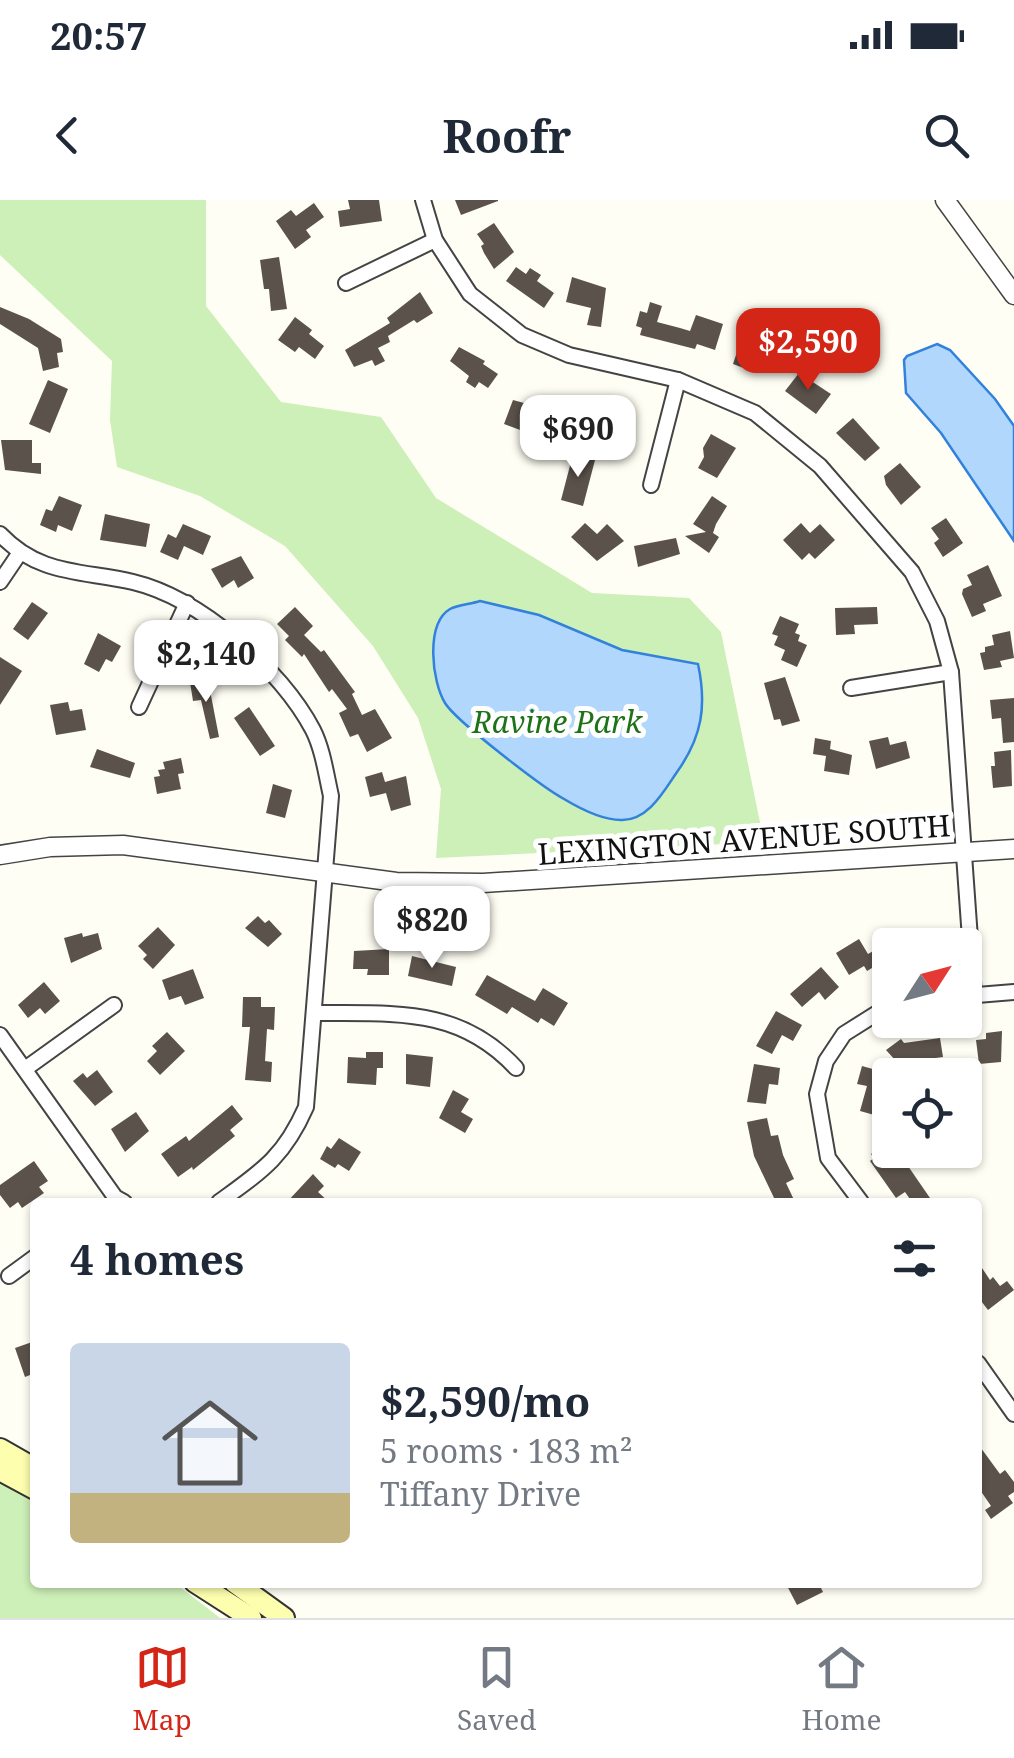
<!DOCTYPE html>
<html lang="en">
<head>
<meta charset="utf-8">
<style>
	:root { --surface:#fff; --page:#f6f6f7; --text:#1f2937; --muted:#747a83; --line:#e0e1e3; --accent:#d32617 }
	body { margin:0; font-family:"Noto Serif",serif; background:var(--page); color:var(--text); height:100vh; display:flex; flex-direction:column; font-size:38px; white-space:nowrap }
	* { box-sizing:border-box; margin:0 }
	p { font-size:32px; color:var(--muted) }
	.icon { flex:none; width:55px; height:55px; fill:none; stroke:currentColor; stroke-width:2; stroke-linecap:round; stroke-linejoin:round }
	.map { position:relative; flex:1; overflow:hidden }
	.side { position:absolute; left:30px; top:998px; width:952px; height:390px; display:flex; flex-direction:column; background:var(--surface); border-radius:10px; box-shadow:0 2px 8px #0004 }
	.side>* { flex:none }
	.needle { width:65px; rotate:54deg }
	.fabs { position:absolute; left:872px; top:728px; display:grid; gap:20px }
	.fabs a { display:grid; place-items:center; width:110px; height:110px; border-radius:10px; background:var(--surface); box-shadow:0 2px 8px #0004; font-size:50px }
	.price { position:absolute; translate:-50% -85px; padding:0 22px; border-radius:20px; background:#fff; color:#222; font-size:32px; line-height:65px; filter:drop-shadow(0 2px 5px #0008) }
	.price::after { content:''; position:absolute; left:50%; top:60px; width:30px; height:22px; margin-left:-15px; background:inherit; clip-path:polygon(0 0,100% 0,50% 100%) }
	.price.active { background:var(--accent); color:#fff }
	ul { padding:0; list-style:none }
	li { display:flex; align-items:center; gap:30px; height:250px; padding:0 40px }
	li+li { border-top:2px solid var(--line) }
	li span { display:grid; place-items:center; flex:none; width:280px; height:200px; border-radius:10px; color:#555 }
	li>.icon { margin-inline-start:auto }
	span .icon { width:120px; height:120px; fill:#fffc; stroke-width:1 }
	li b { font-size:42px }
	h2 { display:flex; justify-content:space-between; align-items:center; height:120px; padding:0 40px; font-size:42px }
	.status { display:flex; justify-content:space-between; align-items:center; height:70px; padding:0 50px; background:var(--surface); direction:ltr }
	.status svg { height:28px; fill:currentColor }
	header { display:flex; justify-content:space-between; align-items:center; height:130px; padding:0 40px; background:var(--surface); font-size:45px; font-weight:700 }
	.tabs { display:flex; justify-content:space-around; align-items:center; height:140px; border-top:2px solid var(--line); background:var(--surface); font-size:28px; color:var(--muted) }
	.tabs a { display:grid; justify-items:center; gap:5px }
	.tabs .active { color:var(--accent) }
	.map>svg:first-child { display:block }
	.green { fill:#cdefb8 }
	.water { fill:#b2d7fd; stroke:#3181dd; stroke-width:2.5 }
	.building { fill:#5b534b }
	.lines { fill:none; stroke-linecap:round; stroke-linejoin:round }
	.minor-casing { stroke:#444; stroke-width:18 }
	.tertiary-casing { stroke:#444; stroke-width:21 }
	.secondary-casing { stroke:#333; stroke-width:24 }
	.minor { stroke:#fff; stroke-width:14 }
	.tertiary { stroke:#fff; stroke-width:18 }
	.secondary { stroke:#fdffaf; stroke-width:20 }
	.labels { text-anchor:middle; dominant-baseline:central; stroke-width:10; stroke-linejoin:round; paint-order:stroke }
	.park-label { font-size:30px; font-style:italic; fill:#1e7218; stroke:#fff }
	.street-label { font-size:30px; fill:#111; stroke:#fff }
</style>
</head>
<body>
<div class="status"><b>20:57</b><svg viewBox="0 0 49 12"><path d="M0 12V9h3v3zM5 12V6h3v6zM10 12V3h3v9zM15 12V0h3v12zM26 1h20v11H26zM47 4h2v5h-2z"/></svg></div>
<header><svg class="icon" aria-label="back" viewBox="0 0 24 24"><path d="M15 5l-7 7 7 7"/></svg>Roofr<svg class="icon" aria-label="search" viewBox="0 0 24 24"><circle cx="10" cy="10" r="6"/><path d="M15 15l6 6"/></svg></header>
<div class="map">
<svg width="1014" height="1418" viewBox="0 0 1014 1418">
	<rect width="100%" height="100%" fill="#fffef4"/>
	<g class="green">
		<polygon points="0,0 206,0 206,106 281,202 381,217 436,298 592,393 689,398 721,432 764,642 436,658 441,589 418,518 373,446 285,346 200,296 117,267 110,220 112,161 0,55"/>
		<polygon points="0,1245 35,1273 35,1382 175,1383 220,1418 0,1418"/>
	</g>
	<g class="water">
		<polygon points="937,144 950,150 995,199 1014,226 1014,341 941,233 906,193 904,160 907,156"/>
		<path d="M480,401L539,415L622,450L698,464C707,506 702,537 677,572C664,591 648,621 621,620C603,620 579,608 564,599C542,587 456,521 445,503C432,482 425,424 450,409C458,405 471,404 480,401Z"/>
	</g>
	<g class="building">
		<polygon points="348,0 379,0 382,21 340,27 338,11 350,9"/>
		<polygon points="455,0 498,0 498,1 461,15"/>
		<polygon points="314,3 324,17 306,30 311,37 295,49 276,21 291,10 296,16"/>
		<polygon points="494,23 514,52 494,69 484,53 481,46 484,44 477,34"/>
		<polygon points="279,57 287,109 271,111 269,89 264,89 260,60"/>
		<polygon points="516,67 526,74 530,68 541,75 537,81 554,93 544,108 506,81"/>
		<polygon points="572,77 606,88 601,127 587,125 591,108 566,102"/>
		<polygon points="420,92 433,113 417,123 414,120 388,136 390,142 378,148 385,161 375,166 372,160 354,167 345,150 390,123 387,118"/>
		<polygon points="650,102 662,106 657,122 680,128 690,131 696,115 723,124 715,150 697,144 695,149 640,135 642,128 636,126 640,111 647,113"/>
		<polygon points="0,107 29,119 61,139 63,152 57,153 59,167 43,171 38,148 0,124"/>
		<polygon points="295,117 312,130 309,134 324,146 315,159 299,147 295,152 278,140"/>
		<polygon points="753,135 778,145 767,170 751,164 749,170 733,164 738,149 746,151"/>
		<polygon points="459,147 485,161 483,164 498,174 488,188 479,182 475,188 466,182 469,176 450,161"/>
		<polygon points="799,173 831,194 816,214 785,191"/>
		<polygon points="48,180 68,189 50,233 29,224"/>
		<polygon points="582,198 602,204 599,214 612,218 607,239 574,228"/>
		<polygon points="513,200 546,209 541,223 536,221 531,234 504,224"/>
		<polygon points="853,218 880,248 865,261 836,233"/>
		<polygon points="711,234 736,248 717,278 698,268 704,257 703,248"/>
		<polygon points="1,240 32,240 32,263 41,263 41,274 5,270"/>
		<polygon points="573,254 595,260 583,306 561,300"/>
		<polygon points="900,263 921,287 901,305 886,285 884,276"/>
		<polygon points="59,296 82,305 72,331 58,325 56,332 40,325 46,309 52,311"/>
		<polygon points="712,296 727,306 716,324 713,333 719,337 709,353 685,336 706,332 693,324"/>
		<polygon points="105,314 150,324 146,347 100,340"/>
		<polygon points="946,318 963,343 943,357 934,343 939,339 931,328"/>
		<polygon points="585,323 597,334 607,324 624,341 597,361 571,337"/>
		<polygon points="801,323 810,333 820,324 835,340 815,359 809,353 802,360 783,340"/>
		<polygon points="183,324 211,336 203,355 184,346 178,360 160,352 168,334 176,338"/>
		<polygon points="676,338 680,354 638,367 634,346"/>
		<polygon points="241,356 254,378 238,388 234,380 222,388 211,369"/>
		<polygon points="988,365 1002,396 983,404 986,411 972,417 962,394 963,389 972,385 967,375"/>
		<polygon points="32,402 48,413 28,440 13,429"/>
		<polygon points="295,407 313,426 304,435 321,452 324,450 355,492 352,494 362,515 375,509 392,538 367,552 358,534 350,537 339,513 347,509 332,489 329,492 304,454 302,457 285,440 289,436 277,424"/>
		<polygon points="877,407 878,424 854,425 855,434 836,435 835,408"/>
		<polygon points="780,416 799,424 795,433 800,435 798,441 807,445 797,467 781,460 785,450 774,445 778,436 772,434"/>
		<polygon points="1010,431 1014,458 1000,461 1002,467 984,470 980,453 985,452 985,447 994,445 992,435"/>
		<polygon points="98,433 121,446 112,462 106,459 99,472 84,464"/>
		<polygon points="0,457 22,471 0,505"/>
		<polygon points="785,477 800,521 782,526 780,519 774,520 764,483"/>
		<polygon points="208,480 219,537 210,539 201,500 193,501 190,482"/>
		<polygon points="1014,498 1014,542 1003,543 1001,518 992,519 990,500"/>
		<polygon points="68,502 70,511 82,509 86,530 56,535 50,505"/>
		<polygon points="249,507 275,546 260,556 234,518"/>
		<polygon points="888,537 890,545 906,541 910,558 876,569 869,541"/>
		<polygon points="815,538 831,541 830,549 852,555 849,575 824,571 826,556 813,554"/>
		<polygon points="97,549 135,563 130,578 90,567"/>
		<polygon points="1011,550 1012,586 993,588 991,566 995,566 994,552"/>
		<polygon points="181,558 184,573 178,574 181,589 157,594 154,577 160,576 158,570 165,569 163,562"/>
		<polygon points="382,572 385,582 406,576 411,605 391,611 386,593 370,597 365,577"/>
		<polygon points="273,584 292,590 285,618 266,613"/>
		<polygon points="258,716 265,723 269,720 282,734 268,747 245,728"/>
		<polygon points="158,727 175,745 153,769 143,759 147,755 138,746"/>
		<polygon points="82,733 83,737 98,733 102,749 71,763 64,738"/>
		<polygon points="859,739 868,754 875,750 882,762 867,771 864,766 849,775 836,753"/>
		<polygon points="389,749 389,775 367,775 368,769 353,769 354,751"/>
		<polygon points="412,756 456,767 452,786 408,776"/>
		<polygon points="821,767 839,787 825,800 819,792 802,807 790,794"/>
		<polygon points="193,769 204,798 185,805 181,796 169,800 162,780"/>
		<polygon points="487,775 535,801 543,788 568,803 554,826 541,818 538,823 512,807 507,814 475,795"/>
		<polygon points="44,782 60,801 45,814 40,808 28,818 18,805"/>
		<polygon points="243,797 261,797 261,807 275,807 274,830 267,829 265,861 272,862 271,882 245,880 250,827 242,827"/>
		<polygon points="776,811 802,825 793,841 782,835 772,854 756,846"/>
		<polygon points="1002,831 1001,862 979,864 976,840 986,839 986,833"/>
		<polygon points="167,832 185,851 160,875 147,861 157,851 152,846"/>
		<polygon points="940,838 943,857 921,860 905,871 886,850 901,839 904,843"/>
		<polygon points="366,852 383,852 383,868 377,868 376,885 347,883 348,857 366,858"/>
		<polygon points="406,854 433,857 430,887 406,884"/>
		<polygon points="754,864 780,868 778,885 769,884 766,904 747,902"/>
		<polygon points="862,866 887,873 878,916 860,911 867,886 857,884"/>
		<polygon points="97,870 113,892 95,906 73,881 83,873 87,878"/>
		<polygon points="453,890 469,899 461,912 473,919 465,933 439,918"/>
		<polygon points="232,905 243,919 230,930 235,936 193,970 192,967 178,977 161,954 186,936 189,941"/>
		<polygon points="136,912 149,931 125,952 111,929"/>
		<polygon points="767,918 771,936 778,935 783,955 794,979 786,983 795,1002 776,1002 754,956 747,922"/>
		<polygon points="886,931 890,936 890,950 897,950 930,998 924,1002 912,1002 905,992 896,998 870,961 874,958 871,954 877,950 872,941"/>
		<polygon points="339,938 361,952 349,971 338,964 335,968 320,959 327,946 331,949"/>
		<polygon points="34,961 48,981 39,987 44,993 22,1008 18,1002 10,1008 0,995 0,985"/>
		<polygon points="313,974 324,986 318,992 329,1002 287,1002"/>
		<polygon points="978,1062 990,1080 993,1077 1000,1086 1007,1081 1014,1090 988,1110 978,1097"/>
		<polygon points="35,1141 35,1173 25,1177 15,1148"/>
		<polygon points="978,1244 1000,1274 1005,1270 1014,1282 1014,1292 1008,1296 1013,1303 991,1319 985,1310 991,1306 978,1287"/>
		<polygon points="785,1382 818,1382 823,1392 797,1405"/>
	</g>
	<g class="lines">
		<g class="minor-casing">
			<g id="minor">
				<polyline points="423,0 435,40 470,94 522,135 569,155 678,180 755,213 820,266 912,372 937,421 951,472 974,795"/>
				<polyline points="346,83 435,40"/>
				<polyline points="651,285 678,180"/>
				<path d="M0,334C40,376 81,370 133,382C200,398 281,469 313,530C323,550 326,574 331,596L306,907C284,957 262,971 219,1002"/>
				<polyline points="0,382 19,354"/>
				<polyline points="851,488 951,472"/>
				<polyline points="139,507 187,403"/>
				<polyline points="965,796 1014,792"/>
				<path d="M316,813C393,814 459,806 516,868"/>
				<polyline points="0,835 115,997 124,1002"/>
				<polyline points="25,869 114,805"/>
				<polyline points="861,1002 828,958 817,894 826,861 844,834 890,805"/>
				<polyline points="9,1076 35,1057"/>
				<polyline points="978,1163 1014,1214"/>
			</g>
		</g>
		<g class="tertiary-casing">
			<g id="tertiary">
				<polyline points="945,0 1014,95"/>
				<polyline points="0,655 50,647 123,645 396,682 483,683 1014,649"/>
			</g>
		</g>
		<g class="secondary-casing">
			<g id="secondary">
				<polyline points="0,1249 35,1269"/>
				<polyline points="0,1270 35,1289"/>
				<polyline points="195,1382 251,1418"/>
				<polyline points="234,1382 284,1418"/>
			</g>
		</g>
		<use href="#minor" class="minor"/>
		<use href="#tertiary" class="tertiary"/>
		<use href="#secondary" class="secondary"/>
	</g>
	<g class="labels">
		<g class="park-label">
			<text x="557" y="521">Ravine Park</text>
		</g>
		<g class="street-label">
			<text transform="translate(744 639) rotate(-4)">LEXINGTON AVENUE SOUTH</text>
		</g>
	</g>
</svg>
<div class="fabs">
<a><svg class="needle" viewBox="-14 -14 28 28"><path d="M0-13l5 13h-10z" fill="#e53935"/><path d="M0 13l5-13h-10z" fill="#747a83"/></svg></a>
<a><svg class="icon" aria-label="locate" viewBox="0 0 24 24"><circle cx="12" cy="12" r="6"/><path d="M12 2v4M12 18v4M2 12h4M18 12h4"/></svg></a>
</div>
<b class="price active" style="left:808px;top:193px">$2,590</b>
<b class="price" style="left:578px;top:280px">$690</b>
<b class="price" style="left:206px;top:505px">$2,140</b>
<b class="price" style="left:432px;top:771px">$820</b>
<section class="side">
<h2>4 homes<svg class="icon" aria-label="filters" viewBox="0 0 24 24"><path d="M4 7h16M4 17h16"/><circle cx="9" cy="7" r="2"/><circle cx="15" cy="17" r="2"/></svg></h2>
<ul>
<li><span style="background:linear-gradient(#c9d6e8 75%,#c2b280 0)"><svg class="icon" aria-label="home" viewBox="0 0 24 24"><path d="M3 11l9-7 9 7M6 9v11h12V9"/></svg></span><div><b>$2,590/mo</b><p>5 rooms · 183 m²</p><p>Tiffany Drive</p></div></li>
</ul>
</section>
</div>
<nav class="tabs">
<a class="active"><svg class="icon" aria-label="map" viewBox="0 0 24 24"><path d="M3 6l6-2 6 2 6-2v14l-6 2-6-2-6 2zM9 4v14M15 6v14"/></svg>Map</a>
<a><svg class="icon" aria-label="saved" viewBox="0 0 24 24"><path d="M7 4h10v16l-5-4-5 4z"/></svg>Saved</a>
<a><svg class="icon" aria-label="home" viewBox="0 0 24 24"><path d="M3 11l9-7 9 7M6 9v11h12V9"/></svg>Home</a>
</nav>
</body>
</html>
